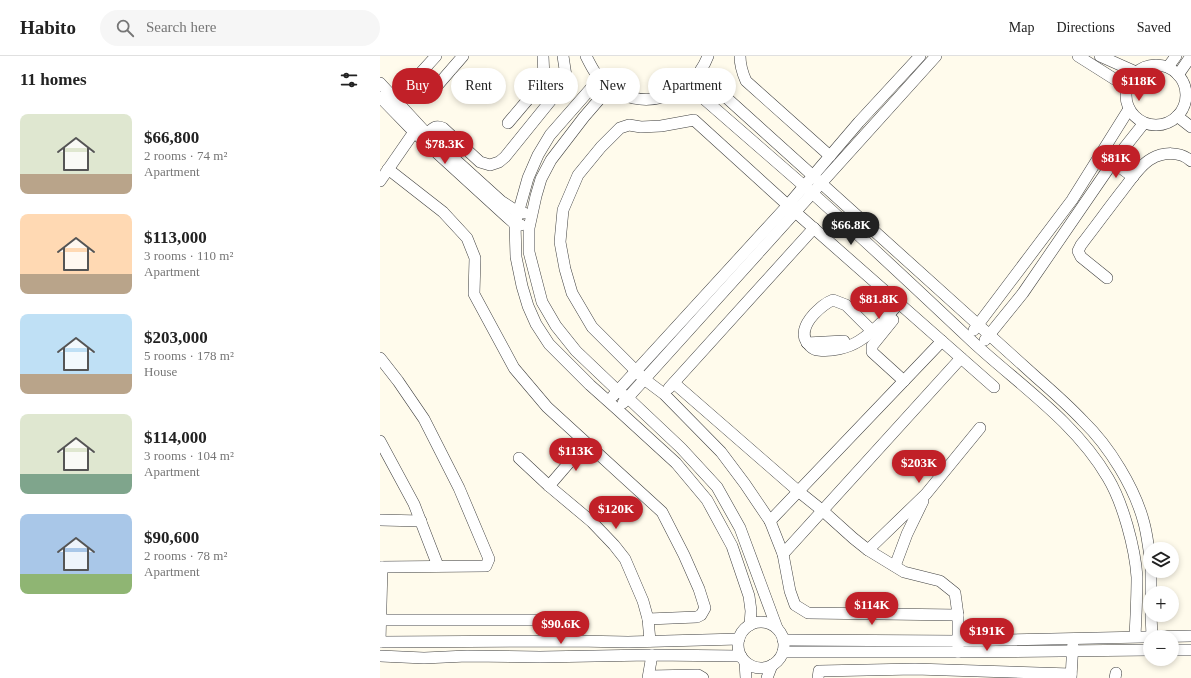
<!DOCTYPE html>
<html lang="en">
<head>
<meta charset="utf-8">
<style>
	:root { --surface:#fff; --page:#f6f6f6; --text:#222; --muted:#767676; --line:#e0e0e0; --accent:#c12028 }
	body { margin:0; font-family:Georgia,serif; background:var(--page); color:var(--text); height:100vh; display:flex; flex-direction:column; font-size:15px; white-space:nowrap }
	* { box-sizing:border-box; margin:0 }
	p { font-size:13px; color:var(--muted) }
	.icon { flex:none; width:22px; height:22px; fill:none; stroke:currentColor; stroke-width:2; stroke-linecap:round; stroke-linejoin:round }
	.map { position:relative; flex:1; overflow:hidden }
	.details { display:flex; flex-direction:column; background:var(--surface); width:380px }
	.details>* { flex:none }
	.banner { position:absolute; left:12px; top:12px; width:380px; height:36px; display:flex; gap:8px }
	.fabs { position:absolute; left:763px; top:486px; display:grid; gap:8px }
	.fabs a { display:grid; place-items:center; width:36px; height:36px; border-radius:50%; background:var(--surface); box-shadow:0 2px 6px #0003; font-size:20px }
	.price { position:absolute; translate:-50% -34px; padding:0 9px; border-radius:14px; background:var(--accent); color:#fff; font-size:13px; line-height:26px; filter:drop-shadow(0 1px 2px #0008) }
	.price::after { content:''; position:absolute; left:50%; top:24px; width:12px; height:9px; margin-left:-6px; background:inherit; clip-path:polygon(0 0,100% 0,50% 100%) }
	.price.active { background:#222; color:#fff }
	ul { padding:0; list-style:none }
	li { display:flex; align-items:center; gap:12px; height:100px; padding:0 20px }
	li span { display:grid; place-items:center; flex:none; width:112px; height:80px; border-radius:8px; color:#555 }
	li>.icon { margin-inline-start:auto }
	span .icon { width:48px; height:48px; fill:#fffc; stroke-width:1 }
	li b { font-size:17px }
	h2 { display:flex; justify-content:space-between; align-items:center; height:48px; padding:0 20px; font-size:17px }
	.chip { padding:0 14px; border-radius:18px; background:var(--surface); box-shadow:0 2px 6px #0003; font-size:14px; line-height:36px }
	.chip.active { background:var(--accent); color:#fff }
	header { display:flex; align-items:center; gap:24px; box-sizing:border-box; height:56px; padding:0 20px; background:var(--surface); border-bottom:1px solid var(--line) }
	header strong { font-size:19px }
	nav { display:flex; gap:22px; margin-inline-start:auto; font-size:14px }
	.search { width:280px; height:36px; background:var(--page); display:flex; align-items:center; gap:10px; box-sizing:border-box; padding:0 14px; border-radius:22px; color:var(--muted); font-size:15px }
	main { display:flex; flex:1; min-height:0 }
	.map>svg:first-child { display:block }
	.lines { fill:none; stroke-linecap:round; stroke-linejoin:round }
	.minor-casing { stroke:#404040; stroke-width:12 }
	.minor { stroke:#fff; stroke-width:11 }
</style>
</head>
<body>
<header>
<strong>Habito</strong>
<div class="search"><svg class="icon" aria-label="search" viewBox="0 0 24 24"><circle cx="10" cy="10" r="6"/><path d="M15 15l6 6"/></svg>Search here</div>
<nav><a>Map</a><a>Directions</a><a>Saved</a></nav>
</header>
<main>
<section class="details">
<h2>11 homes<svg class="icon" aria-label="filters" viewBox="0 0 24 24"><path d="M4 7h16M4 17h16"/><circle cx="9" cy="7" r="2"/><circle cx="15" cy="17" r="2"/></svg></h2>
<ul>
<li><span style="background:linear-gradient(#dfe7d0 75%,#b9a48a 0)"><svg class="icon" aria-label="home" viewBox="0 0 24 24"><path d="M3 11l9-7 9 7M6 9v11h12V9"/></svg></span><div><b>$66,800</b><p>2 rooms · 74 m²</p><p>Apartment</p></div></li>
<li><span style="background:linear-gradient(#ffd9b3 75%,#b9a48a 0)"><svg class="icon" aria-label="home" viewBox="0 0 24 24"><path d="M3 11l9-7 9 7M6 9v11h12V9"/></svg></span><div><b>$113,000</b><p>3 rooms · 110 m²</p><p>Apartment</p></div></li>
<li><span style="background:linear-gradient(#bfe0f5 75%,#b9a48a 0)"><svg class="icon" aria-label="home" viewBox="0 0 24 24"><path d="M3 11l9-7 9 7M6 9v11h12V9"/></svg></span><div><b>$203,000</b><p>5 rooms · 178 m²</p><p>House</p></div></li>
<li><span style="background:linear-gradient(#dfe7d0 75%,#7fa58c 0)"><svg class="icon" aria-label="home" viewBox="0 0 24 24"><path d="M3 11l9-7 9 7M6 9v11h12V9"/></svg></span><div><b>$114,000</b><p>3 rooms · 104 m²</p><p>Apartment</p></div></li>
<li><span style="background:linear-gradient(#a9c7e8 75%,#8fb573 0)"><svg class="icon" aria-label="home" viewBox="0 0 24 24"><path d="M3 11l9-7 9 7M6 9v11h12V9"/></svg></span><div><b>$90,600</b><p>2 rooms · 78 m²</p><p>Apartment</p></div></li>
</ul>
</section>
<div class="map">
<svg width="811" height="622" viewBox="0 0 811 622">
	<rect width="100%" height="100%" fill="#fffbec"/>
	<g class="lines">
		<g class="minor-casing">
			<g id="minor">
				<path d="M206,0C211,10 216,20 225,28C260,58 312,42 328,0"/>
				<path d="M360,0C360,10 362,16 366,25L450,100"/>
				<polyline points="698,0 747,31"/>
				<polyline points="720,0 756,16"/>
				<circle cx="776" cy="39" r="30"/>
				<polyline points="788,11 796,0"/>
				<path d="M319,17L656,321C672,335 688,349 703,365C729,390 755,432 764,467C767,478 768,489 770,500"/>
				<polyline points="798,19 811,0"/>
				<polyline points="220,22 170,79 158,99 148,122 135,168 136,201 142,230 148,250 156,268 169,288 210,329 238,354 296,407 327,444 352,490 369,540 371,555 370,569"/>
				<polyline points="0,27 47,78 121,145 138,156 144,157"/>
				<path d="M308,29C349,65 390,100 431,136C487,186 541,237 595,288C641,330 696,367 728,422C743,447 755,492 757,521C757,541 756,561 755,580"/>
				<polyline points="230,31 204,61 171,104 161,123 156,140 149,172 149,196 162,246 176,270 196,295 238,335 248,342 301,392 337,431 360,472 397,572"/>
				<polyline points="50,38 83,0"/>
				<polyline points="0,41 34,76 127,161 135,168 141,169"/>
				<polyline points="16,44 56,0"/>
				<polyline points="797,60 811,71"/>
				<polyline points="128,67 161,28 164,22 163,0"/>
				<path d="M47,78C53,72 55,69 63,72L100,106L110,109L119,106L125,101L184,28L186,20L183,0"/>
				<polyline points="733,106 753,121"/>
				<polyline points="8,113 63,156 87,182 95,202 94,238 134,312 167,351 282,456 304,499 319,533 325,552 321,559 317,561 268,563"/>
				<polyline points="0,125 34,76"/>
				<path d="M727,222L701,201L698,195L701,189C715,171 728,153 742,135C750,125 760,109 771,103C783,96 800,95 811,105"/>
				<polyline points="513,264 492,290 492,296 524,325"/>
				<polyline points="594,274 692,144 749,53"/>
				<path d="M492,275L466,249L453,244C445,247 440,252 434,258C425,268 419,280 430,290C432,292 434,294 438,294C451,296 468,292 479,285C495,275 507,261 519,247"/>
				<polyline points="605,284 643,237 733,106 764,67"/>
				<polyline points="427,287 464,285"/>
				<polyline points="0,302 18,325 44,363 79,432 109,503 106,510 0,511"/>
				<polyline points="294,327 418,435 443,455 473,482 488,494 524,516 560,525 575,537 578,559 578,596"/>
				<polyline points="289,332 434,172"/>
				<polyline points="233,340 408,149 479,66 540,0"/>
				<polyline points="243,347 556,0"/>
				<polyline points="0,385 34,448 58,510"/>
				<polyline points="139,402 169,430 212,466 234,489 245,503 263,545 268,563 270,585"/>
				<polyline points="169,430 206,387"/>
				<polyline points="0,464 41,465"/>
				<polyline points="390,465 562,285"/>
				<polyline points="488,494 546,438 600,372"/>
				<polyline points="403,498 581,302"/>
				<polyline points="515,510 527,478 543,445"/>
				<polyline points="771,515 771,537"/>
				<polyline points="578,559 428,557 415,549 410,535 403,498 390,465 365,428 341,396 284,338 264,323 212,271 192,237 185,213 180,186 183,154 198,119 221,91 240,72 249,69 261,71 281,70 314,64 413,154 614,331"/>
				<polyline points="771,559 772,580"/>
				<polyline points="0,564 161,564"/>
				<circle cx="381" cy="589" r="23"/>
				<polyline points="403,584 579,585 811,580"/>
				<polyline points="0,586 196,585 248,586 359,583"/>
				<polyline points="0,586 2,511"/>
				<polyline points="792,594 811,594"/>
				<polyline points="403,596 578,596 770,594"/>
				<polyline points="0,600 44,602 87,600 160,601 270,599 361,600"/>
				<polyline points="365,606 366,622"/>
				<polyline points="269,620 318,619 323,622"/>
				<polyline points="268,622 272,599"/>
				<polyline points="387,622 392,609"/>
				<polyline points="438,622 439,615 535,613 691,618"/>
				<polyline points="691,622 693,586"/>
				<polyline points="735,622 736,617"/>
			</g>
		</g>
		<use href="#minor" class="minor"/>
	</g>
</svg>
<div class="fabs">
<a><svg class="icon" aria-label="layers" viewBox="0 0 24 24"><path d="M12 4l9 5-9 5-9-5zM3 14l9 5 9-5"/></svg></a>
<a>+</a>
<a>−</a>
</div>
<b class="price" style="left:759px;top:46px">$118K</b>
<b class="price" style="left:65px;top:109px">$78.3K</b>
<b class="price" style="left:736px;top:123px">$81K</b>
<b class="price active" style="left:471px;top:190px">$66.8K</b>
<b class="price" style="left:499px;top:264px">$81.8K</b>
<b class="price" style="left:196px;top:416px">$113K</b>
<b class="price" style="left:539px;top:428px">$203K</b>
<b class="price" style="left:236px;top:474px">$120K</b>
<b class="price" style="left:492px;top:570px">$114K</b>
<b class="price" style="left:181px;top:589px">$90.6K</b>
<b class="price" style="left:607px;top:596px">$191K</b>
<div class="banner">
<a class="chip active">Buy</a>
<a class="chip">Rent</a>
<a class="chip">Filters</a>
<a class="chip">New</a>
<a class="chip">Apartment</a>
</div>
</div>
</main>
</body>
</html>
